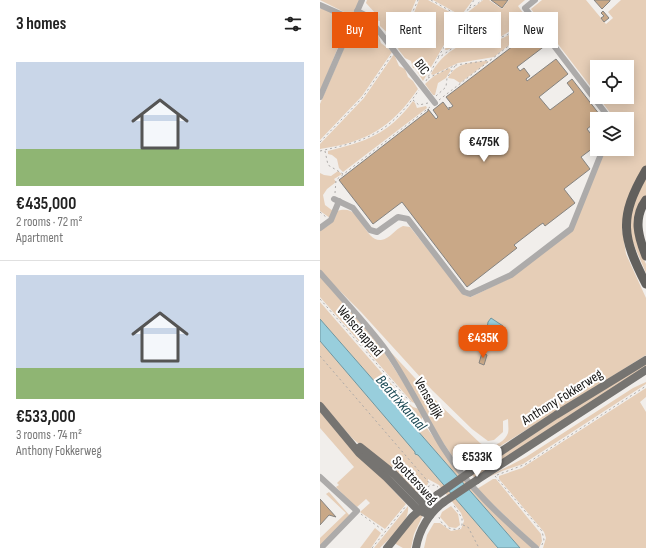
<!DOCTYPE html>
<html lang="en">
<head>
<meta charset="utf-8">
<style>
	:root { --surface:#fff; --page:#f2f2f2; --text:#222; --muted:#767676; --line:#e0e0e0; --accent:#ea580c }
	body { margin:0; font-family:"Sofia Sans Condensed",sans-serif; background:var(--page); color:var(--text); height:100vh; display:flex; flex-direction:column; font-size:15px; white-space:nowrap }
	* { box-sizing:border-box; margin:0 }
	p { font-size:13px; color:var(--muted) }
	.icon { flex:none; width:22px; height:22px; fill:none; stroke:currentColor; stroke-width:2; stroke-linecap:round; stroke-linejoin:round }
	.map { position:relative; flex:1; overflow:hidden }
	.panel { display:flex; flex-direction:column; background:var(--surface); width:320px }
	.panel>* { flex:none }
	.guide { position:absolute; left:12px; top:12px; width:254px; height:36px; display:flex; gap:8px }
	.fabs { position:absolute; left:270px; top:60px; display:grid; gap:8px }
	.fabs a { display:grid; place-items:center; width:44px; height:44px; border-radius:0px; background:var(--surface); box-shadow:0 2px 10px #0003; font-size:20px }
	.price { position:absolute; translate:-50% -34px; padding:0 9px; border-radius:8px; background:#fff; color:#222; font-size:13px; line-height:26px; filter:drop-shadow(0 1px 2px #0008) }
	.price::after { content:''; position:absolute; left:50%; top:24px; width:12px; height:9px; margin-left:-6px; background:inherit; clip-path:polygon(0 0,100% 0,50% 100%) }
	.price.active { background:var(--accent); color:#fff }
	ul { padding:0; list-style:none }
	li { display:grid; align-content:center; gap:8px; height:212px; padding:0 16px }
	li+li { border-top:1px solid var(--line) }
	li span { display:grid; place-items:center; height:124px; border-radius:0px; color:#555 }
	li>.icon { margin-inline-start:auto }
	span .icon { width:72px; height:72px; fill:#fffc; stroke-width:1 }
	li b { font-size:17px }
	h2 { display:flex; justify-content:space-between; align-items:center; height:48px; padding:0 16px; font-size:17px }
	.tag { padding:0 14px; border-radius:0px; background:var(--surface); box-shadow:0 2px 10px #0003; font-size:14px; line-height:36px }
	.tag.active { background:var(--accent); color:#fff }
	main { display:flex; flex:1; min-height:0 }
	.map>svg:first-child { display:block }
	.green { fill:#e6ceb7 }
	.water { fill:#98cedc; stroke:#70969f }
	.building { fill:#c9a887; stroke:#858380 }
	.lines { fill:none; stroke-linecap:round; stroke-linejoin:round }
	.path { stroke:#adaaa8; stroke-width:1; stroke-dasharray:2 3; stroke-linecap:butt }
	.minor { stroke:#adabaa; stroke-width:6 }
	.major { stroke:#767471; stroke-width:8 }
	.highway { stroke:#62605d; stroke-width:9 }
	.major-bridge { stroke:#767471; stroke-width:8 }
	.labels { text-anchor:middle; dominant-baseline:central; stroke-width:4; stroke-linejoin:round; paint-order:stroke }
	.street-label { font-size:14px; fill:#131211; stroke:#fff }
	.water-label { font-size:15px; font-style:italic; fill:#194853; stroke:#fff }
</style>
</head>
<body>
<main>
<section class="panel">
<h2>3 homes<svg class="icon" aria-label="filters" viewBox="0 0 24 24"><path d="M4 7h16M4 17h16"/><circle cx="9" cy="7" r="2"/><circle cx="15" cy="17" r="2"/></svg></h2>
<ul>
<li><span style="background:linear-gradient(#c9d6e8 70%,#8fb573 0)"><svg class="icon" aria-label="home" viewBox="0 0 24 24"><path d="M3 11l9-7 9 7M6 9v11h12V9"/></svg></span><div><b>€435,000</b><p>2 rooms · 72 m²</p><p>Apartment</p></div></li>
<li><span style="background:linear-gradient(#c9d6e8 75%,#8fb573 0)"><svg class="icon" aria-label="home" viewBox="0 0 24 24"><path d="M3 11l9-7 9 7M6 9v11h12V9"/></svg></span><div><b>€533,000</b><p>3 rooms · 74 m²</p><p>Anthony Fokkerweg</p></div></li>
</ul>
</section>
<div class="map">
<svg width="326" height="548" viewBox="0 0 326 548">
	<rect width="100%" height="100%" fill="#f1eeeb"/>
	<g class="green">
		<polygon points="0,0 40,0 30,18 28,14"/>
		<polygon points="47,0 96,0 76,47 72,37 60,26 60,21 55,20 56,14 46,3"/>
		<polygon points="99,0 108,0 137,16 139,19 103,81 95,68 93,68 91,61 85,58 78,49 86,33"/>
		<polygon points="113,0 153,0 143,13 140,15"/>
		<polygon points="163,0 169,0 182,9 189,0 205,0 198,6 208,20 180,37 167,40 145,42 127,50 125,50 126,45 147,13"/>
		<path d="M222,0H266L286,24L293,18L288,12L301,0H326V167L305,209L302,228L306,254L326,298V355L142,470L122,441L66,347L121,406L160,443C169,449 184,444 188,433C189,429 188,424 188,419L183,421V432L174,440L168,441L152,429L112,390L41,312L0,271V230C10,226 15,221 17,211C43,202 42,241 61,240C70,239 75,229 83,226L90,227L144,295L151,297L192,277L250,232L285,149H307V119H295L278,97H307V67H277V95L211,9Z"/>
		<polygon points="1,7 29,20 0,92 0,10"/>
		<polygon points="37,18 50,25 51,30 57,32 61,43 72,52 42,96 0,140 0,104"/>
		<path d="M210,22L213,26L174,57L138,63L113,75L111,74C118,60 133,46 149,43C156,42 164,44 171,42C185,39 198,30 210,22Z"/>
		<path d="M74,54L79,66L85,69L88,77L93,81L98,89C71,128 47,142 0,149V144L44,98Z"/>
		<path d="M169,61L140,83L134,79L128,78C136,62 153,62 169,61Z"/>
		<polygon points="129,68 131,70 126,78 118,83 115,95 113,95 105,84 114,76"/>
		<path d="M93,101L95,103L97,108L106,106L107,108L23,172L19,168L17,159L12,155L8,154V151C45,142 69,134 93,101Z"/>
		<polygon points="18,171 22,174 14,179 16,182 7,189 3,195 5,205 13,211 10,218 0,211 0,173 4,175 11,176"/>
		<polygon points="326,174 326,197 323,202 319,249 326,264 326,273 311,238 310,211"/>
		<polygon points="0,276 60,346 97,404 92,402 0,297"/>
		<polygon points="0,302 87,402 93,407 99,409 103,416 101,420 128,457 214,548 200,548 13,334 0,319"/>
		<polygon points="0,341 178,548 104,548 107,535 114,523 120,523 131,531 141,529 144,521 141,513 119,485 108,479 108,484 98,493 33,439 0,402"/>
		<polygon points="326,364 326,367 155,478 152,475 244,414"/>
		<polygon points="326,382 326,384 203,464 182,471 160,481 206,457 313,388"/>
		<polygon points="326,388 326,397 320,402 326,412 326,548 223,548 226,538 224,532 179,479 179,476 202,468"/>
		<polygon points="0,411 86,504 65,529 40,512 50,503 46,499 37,507 30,502 16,487 19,485 17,483 34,467 0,428"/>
		<polygon points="173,479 176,479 221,534 222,541 219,548 157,489"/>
		<polygon points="9,492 30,516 0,546 0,538 26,513 6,494"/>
		<path d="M88,506C90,523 70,537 60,548H54Z"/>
		<polygon points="131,506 138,514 140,525 136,528 129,527 120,517 122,512"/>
		<polygon points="100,513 103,515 94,534 91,548 83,548 74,543"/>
		<polygon points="55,528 61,533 51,548 40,548"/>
	</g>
	<g class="water">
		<polygon points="171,318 183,326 180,333 167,329 168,322"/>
		<polygon points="0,319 200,548 178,548 98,455 95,454 95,452 0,341"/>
	</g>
	<g class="building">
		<polygon points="171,0 188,0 182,8"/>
		<polygon points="274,0 290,0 290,1 282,9"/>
		<polygon points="283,11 289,18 284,22 281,18 284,16 281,13"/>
		<polygon points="214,30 226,45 197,67 200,71 204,68 210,76 206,79 207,81 236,59 248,74 219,97 230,110 254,92 247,83 252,79 283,119 277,119 277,121 267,129 277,142 277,145 261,157 270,169 244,189 255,203 225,226 223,223 220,225 194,245 197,248 147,287 82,202 53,224 19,180 108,111 108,109 116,119 118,117 113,110 123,102 129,110 129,107 130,108 133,106 126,97"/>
		<polygon points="162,353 167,355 164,365 159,363"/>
		<polygon points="0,499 16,517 9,515 0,525"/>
	</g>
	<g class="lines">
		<g class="path">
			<polyline points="111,0 141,17"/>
			<polyline points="149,8 156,5 162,0"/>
			<polyline points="77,47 98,0"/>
			<polyline points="118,57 154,0"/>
			<polyline points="108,78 136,65 171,60"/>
			<polyline points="106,81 118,58 136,46 147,42 173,40 187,35 209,21"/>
			<polyline points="116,96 126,87 127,78 135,66"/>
			<polyline points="93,100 99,105 108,103"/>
			<polyline points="119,100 213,27"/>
			<polyline points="0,142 43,97 71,56"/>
			<path d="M0,151C49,140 69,133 99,90"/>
			<polyline points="5,151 8,165 23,174"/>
			<polyline points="15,193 16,180 110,107"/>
			<polyline points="0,212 6,217"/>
			<polyline points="0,299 92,404"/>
			<polyline points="0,356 111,485"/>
			<polyline points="177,475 206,464 326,386"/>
			<polyline points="175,476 222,531 224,540 221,547"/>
			<polyline points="100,493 109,486 114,485 118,487"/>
			<polyline points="41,514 64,531"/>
			<path d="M119,517C121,525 130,531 139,529L142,525V518L133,504"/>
			<polyline points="143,525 148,527 159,548"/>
			<polyline points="52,548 86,506"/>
		</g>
		<g class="minor">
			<polyline points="215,0 205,8 290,119"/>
			<polyline points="0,5 34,20"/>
			<polyline points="37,11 47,16 115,103"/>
			<polyline points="0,97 42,0"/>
			<polyline points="14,199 33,208 50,230 57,232 78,217 88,219 144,292 150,294 191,275 251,229 283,149"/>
			<polyline points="0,228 11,220 19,201"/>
			<path d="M0,273C21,297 44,321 63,346C86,377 102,413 122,446C147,486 181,517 216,548"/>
			<polyline points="0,477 37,511 1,548"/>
		</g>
		<g class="major">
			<polyline points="0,406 39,453 66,477 98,510 110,515"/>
			<polyline points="40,447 74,474 104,505 110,515"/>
			<polyline points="150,472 236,415 326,360"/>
			<polyline points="157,480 326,370"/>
			<polyline points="67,548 92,517 117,495"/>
			<path d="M96,548C99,530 109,513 124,502"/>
		</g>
		<g class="highway">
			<path d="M326,170C298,218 302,237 326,284"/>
			<path d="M326,200C313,218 318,236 326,256"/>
		</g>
		<g class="major-bridge">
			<polyline points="117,495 150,472"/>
			<polyline points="124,502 157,480"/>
		</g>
	</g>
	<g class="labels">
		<g class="street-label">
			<text transform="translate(102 67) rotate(53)">BIC</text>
			<text transform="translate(40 331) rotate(49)">Welschappad</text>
			<text transform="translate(242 397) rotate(-32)">Anthony Fokkerweg</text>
			<text transform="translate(109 398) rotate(60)">Vensedijk</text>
			<text transform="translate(95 480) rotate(47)">Spottersweg</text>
		</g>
		<g class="water-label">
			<text transform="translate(81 403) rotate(49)">Beatrixkanaal</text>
		</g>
	</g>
</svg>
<div class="fabs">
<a><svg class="icon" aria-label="locate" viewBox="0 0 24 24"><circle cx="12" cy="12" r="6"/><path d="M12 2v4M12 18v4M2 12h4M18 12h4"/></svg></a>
<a><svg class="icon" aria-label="layers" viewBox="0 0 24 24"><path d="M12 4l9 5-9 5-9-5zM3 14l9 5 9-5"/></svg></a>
</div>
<b class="price" style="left:164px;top:163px">€475K</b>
<b class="price active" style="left:163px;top:359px">€435K</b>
<b class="price" style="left:157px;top:478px">€533K</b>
<div class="guide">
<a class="tag active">Buy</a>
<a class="tag">Rent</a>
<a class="tag">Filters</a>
<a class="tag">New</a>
</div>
</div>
</main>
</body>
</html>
